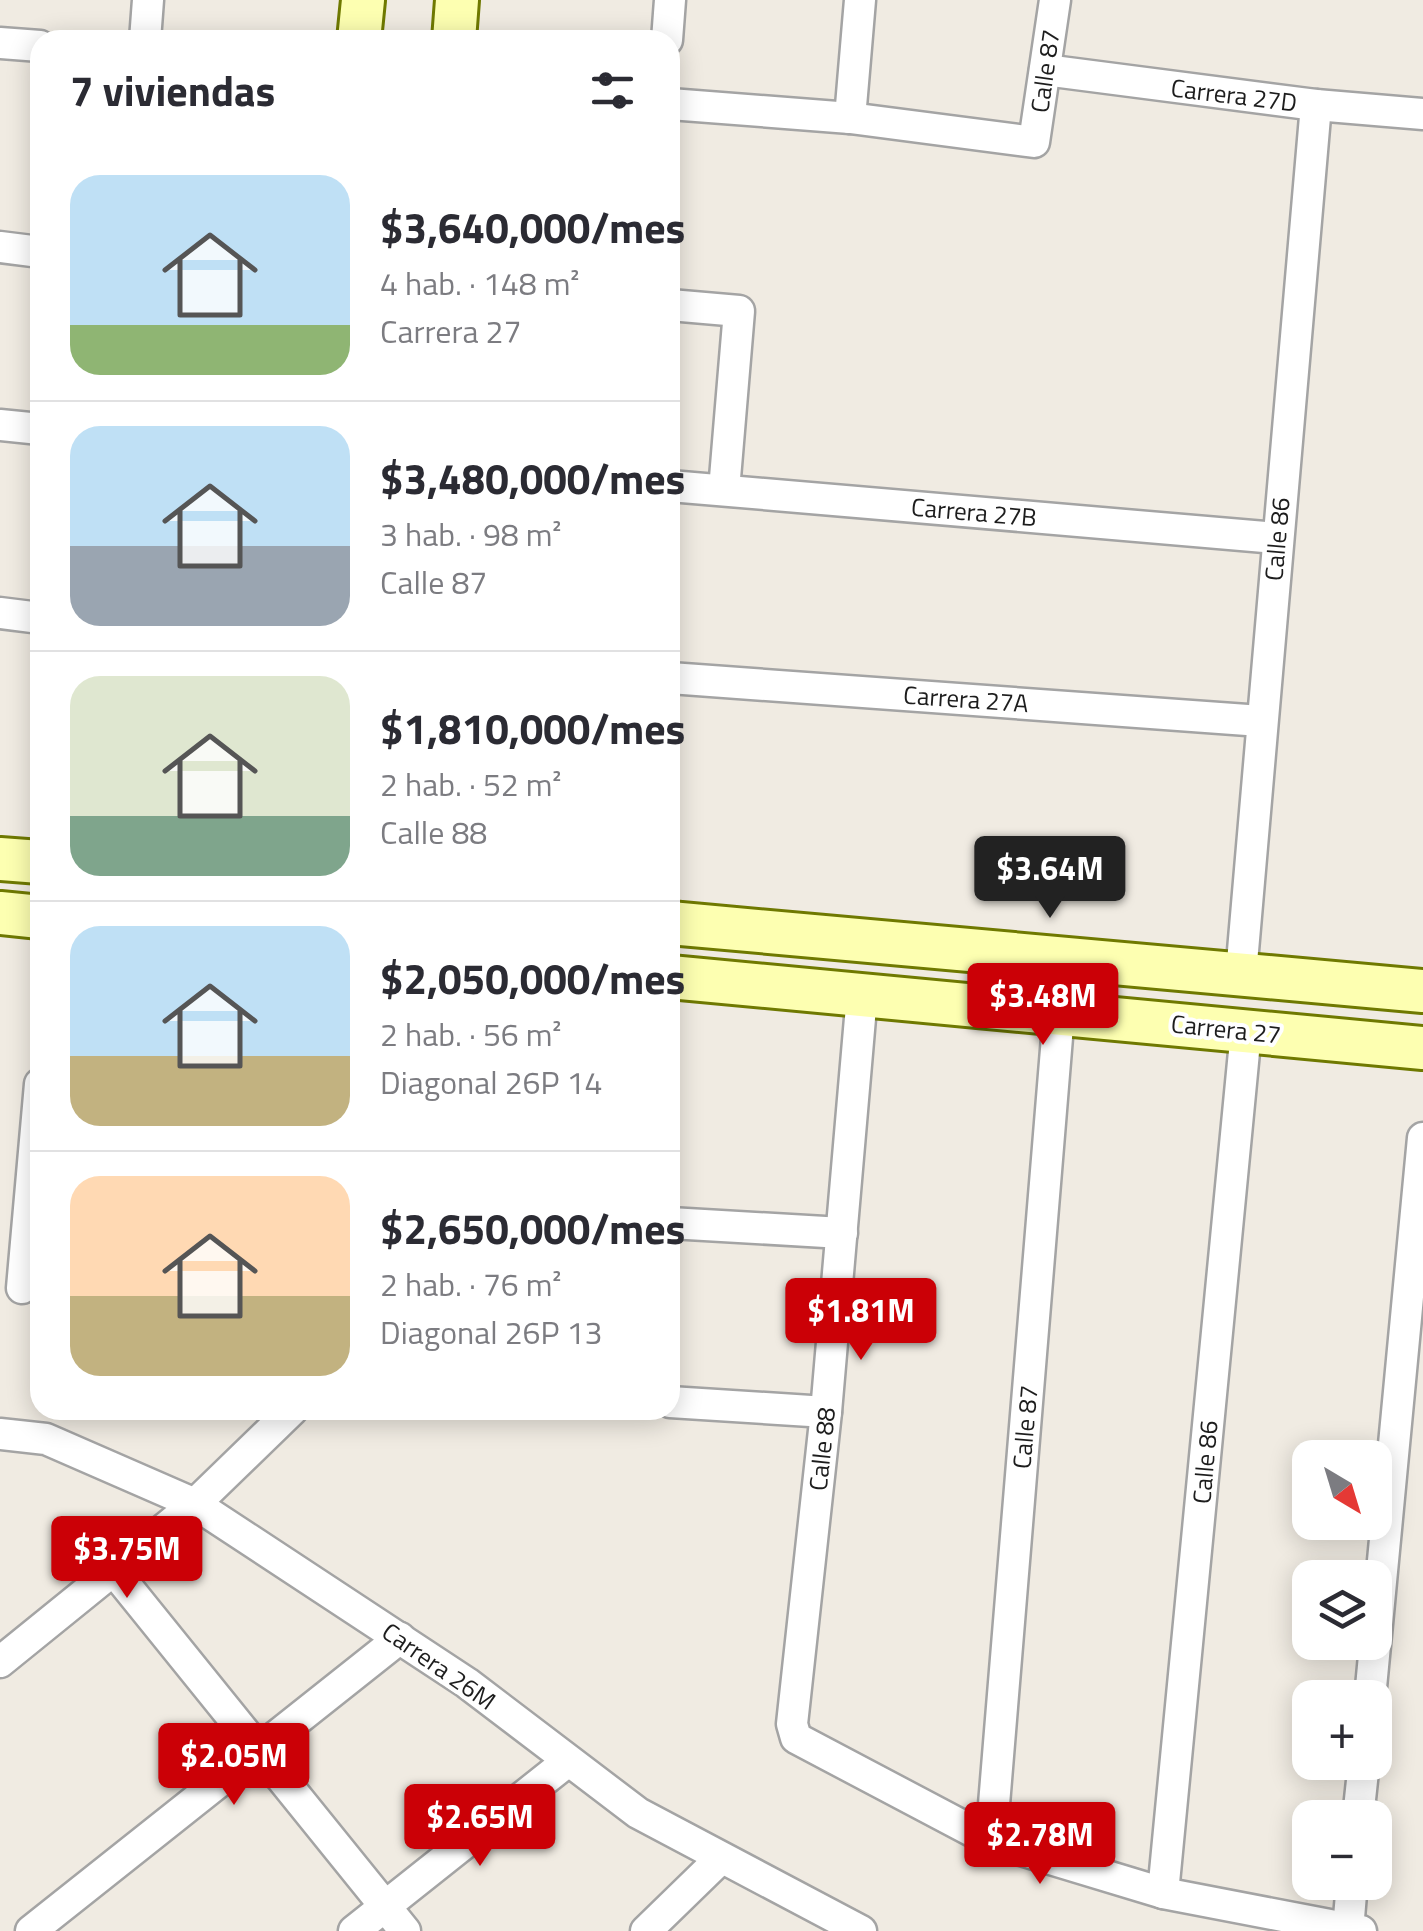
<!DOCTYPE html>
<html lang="es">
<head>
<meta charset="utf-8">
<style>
	:root { --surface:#fff; --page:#f2f2f3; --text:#2b2b33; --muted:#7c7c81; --line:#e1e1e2; --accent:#cb0006 }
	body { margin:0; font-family:"Titillium Web",sans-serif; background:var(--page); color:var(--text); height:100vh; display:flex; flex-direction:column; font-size:38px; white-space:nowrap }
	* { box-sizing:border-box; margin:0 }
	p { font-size:32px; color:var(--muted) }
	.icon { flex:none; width:55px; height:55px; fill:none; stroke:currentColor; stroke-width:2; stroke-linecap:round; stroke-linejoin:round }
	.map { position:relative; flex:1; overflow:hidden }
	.side { position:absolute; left:30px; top:30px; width:650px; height:1390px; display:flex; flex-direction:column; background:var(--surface); border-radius:30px; box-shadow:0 5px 25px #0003 }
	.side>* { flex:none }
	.needle { width:65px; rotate:142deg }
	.buttons { position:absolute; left:1292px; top:1440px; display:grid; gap:20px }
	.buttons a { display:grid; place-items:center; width:100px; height:100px; border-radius:20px; background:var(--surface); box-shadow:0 5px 25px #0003; font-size:50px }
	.price { position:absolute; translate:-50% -85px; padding:0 22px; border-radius:10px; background:var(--accent); color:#fff; font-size:32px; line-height:65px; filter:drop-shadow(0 2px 5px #0008) }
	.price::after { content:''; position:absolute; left:50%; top:60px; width:30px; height:22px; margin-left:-15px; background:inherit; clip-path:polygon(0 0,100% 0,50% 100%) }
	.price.current { background:#222; color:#fff }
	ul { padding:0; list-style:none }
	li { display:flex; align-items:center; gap:30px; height:250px; padding:0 40px }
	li+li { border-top:2px solid var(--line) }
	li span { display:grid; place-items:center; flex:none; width:280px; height:200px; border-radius:30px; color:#555 }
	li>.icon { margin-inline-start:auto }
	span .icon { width:120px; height:120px; fill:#fffc; stroke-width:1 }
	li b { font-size:42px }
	h2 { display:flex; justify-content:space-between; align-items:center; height:120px; padding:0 40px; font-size:42px }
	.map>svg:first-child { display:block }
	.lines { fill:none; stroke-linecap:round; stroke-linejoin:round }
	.street-casing { stroke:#a4a4a4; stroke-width:35 }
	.secondary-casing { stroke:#6f7900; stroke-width:48 }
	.street { stroke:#fff; stroke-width:30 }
	.secondary { stroke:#fdffb1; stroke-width:42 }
	.labels { text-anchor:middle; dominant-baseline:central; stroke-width:8; stroke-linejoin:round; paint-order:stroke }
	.street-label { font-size:25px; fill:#1d1d1d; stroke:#fff }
</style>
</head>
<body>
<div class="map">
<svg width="1423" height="1931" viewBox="0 0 1423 1931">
	<rect width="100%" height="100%" fill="#f0ebe2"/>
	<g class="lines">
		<g class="street-casing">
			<g id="street">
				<polyline points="145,40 148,0"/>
				<polyline points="667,40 670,0"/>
				<polyline points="0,43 40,46"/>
				<polyline points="1045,70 1316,105 1423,114"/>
				<polyline points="670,104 850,118 1034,142 1055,0"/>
				<polyline points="850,118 860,0"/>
				<polyline points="0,247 40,252"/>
				<polyline points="670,305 739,311 724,490"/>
				<polyline points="0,425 40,429"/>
				<polyline points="670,486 1277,538"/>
				<polyline points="0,613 40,618"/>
				<polyline points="670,678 1261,721"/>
				<polyline points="1241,974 1316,105"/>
				<polyline points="862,995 826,1412 792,1724 796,1738 991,1841 1163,1893 1361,1931"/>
				<polyline points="670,1223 842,1233"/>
				<polyline points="22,1288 40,1084"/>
				<polyline points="670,1402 826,1412"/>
				<polyline points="0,1434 46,1439 195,1504 467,1683 638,1813 861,1931"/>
				<polyline points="115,1572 405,1931"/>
				<polyline points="0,1662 195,1504 292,1410"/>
				<polyline points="1370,1698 1423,1138"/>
				<polyline points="1358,1818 1364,1762"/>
				<polyline points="991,1841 1059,1013"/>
				<polyline points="1163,1893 1246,1031"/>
				<polyline points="1348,1930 1352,1882"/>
				<polyline points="31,1931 400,1638"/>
				<polyline points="354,1931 568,1761"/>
				<polyline points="646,1931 720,1859"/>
			</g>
		</g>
		<g class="secondary-casing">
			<g id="secondary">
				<polyline points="359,40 363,0"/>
				<polyline points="454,40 457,0"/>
				<polyline points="0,859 40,862"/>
				<polyline points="0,913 40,917"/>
				<polyline points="670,923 1423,991"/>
				<polyline points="670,977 1423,1048"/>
			</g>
		</g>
		<use href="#street" class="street"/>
		<use href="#secondary" class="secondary"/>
	</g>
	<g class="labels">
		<g class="street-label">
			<text transform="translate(1045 71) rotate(-82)">Calle 87</text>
			<text transform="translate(1234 95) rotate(7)">Carrera 27D</text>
			<text transform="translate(974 512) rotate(5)">Carrera 27B</text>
			<text transform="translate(1277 539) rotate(-85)">Calle 86</text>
			<text transform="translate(966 699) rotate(4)">Carrera 27A</text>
			<text transform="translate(1226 1029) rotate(6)">Carrera 27</text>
			<text transform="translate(1025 1427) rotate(-85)">Calle 87</text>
			<text transform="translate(822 1449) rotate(-84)">Calle 88</text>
			<text transform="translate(1205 1462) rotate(-85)">Calle 86</text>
			<text transform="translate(439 1666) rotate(35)">Carrera 26M</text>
		</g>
	</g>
</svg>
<div class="buttons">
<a><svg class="needle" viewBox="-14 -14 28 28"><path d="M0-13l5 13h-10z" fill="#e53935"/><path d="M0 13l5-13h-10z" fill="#7c7c81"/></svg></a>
<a><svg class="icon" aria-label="layers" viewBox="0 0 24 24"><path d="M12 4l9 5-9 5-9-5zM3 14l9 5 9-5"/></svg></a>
<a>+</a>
<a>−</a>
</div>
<b class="price current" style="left:1050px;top:921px">$3.64M</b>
<b class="price" style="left:1043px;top:1048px">$3.48M</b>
<b class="price" style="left:861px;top:1363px">$1.81M</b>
<b class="price" style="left:127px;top:1601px">$3.75M</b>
<b class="price" style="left:234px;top:1808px">$2.05M</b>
<b class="price" style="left:480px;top:1869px">$2.65M</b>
<b class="price" style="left:1040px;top:1887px">$2.78M</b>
<section class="side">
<h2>7 viviendas<svg class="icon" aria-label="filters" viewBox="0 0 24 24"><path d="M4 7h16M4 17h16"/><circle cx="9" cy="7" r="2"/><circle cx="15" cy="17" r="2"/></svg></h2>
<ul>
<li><span style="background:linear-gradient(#bfe0f5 75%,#8fb573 0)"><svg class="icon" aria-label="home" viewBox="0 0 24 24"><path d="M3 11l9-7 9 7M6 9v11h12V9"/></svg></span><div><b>$3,640,000/mes</b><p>4 hab. · 148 m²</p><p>Carrera 27</p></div></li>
<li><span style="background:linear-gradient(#bfe0f5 60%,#9aa5b1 0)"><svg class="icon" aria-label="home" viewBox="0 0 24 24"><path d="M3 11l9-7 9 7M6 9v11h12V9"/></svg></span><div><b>$3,480,000/mes</b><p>3 hab. · 98 m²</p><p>Calle 87</p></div></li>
<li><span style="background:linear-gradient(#dfe7d0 70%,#7fa58c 0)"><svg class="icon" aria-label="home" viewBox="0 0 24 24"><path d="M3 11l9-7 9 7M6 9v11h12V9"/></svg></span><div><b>$1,810,000/mes</b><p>2 hab. · 52 m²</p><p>Calle 88</p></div></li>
<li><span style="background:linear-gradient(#bfe0f5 65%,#c2b280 0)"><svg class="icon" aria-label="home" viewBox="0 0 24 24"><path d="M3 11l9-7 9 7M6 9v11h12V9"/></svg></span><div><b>$2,050,000/mes</b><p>2 hab. · 56 m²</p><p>Diagonal 26P 14</p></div></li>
<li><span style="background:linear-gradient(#ffd9b3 60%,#c2b280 0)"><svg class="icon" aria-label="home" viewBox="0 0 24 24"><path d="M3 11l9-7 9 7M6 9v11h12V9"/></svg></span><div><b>$2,650,000/mes</b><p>2 hab. · 76 m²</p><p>Diagonal 26P 13</p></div></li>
</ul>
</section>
</div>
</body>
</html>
